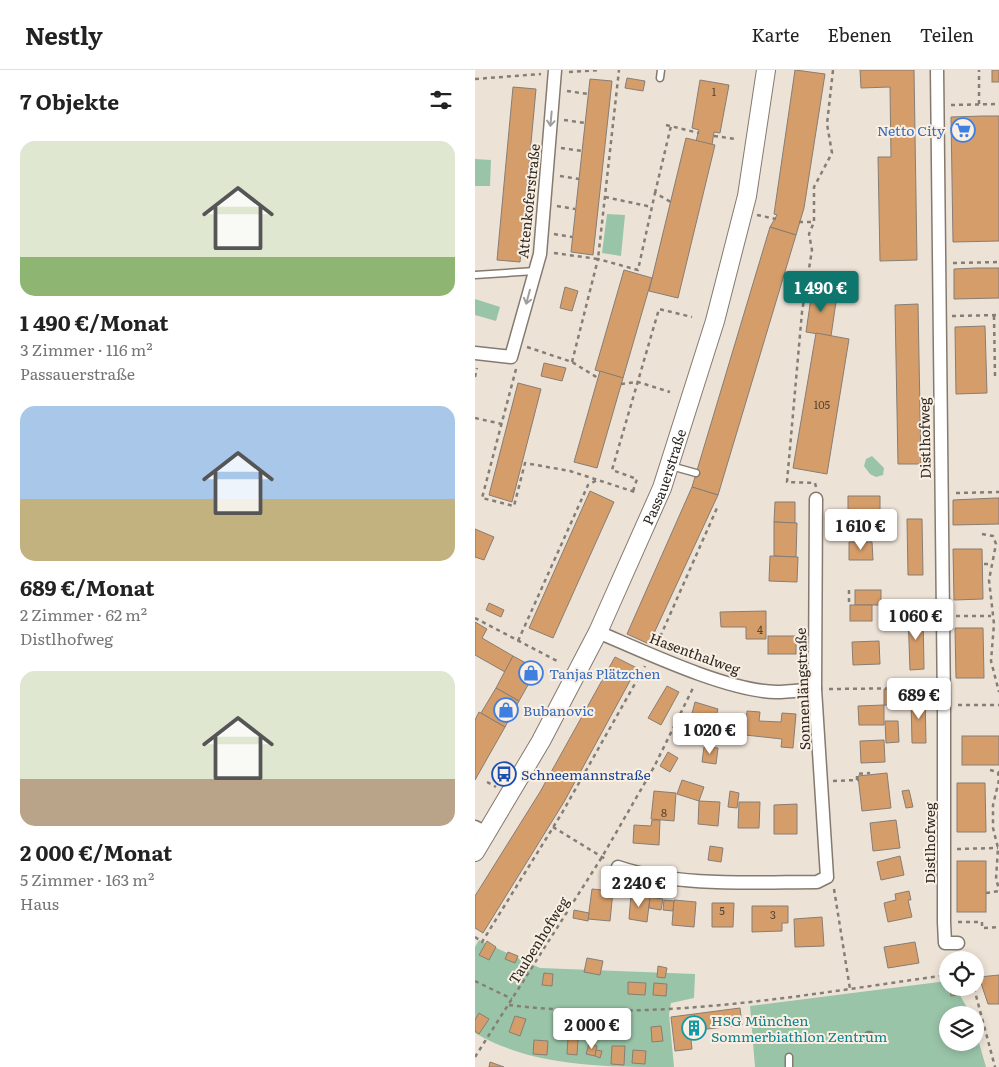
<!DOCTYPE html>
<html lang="de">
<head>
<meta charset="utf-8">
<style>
	:root { --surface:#fff; --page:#f2f2f2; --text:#222; --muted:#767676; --line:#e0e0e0; --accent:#0f766e }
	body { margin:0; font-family:Literata,serif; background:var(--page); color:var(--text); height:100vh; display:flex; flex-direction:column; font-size:19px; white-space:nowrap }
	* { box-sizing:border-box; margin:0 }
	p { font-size:16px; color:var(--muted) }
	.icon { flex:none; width:28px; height:28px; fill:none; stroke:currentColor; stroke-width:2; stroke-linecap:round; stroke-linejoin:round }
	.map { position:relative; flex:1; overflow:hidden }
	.sheet { display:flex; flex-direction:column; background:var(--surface); width:475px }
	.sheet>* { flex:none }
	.controls { position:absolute; left:464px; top:881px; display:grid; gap:10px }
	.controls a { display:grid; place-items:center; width:45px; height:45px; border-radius:50%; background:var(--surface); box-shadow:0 2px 8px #0003; font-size:25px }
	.price { position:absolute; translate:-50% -42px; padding:0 11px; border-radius:5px; background:#fff; color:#222; font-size:16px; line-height:32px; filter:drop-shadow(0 1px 2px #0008) }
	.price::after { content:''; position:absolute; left:50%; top:30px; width:15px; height:11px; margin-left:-8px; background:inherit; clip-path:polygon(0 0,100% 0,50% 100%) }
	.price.active { background:var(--accent); color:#fff }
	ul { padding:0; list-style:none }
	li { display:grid; align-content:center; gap:10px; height:265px; padding:0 20px }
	li span { display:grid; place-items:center; height:155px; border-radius:15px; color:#555 }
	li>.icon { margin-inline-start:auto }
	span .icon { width:90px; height:90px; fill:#fffc; stroke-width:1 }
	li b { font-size:21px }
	h2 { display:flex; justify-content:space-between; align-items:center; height:60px; padding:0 20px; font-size:21px }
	header { display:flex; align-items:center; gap:30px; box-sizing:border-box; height:70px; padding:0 25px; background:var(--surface); border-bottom:1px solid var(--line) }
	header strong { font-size:24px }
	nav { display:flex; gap:28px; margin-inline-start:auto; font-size:18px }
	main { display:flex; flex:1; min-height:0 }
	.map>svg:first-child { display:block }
	.green { fill:#99c4a8 }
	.building { fill:#d59d6a; stroke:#887d73 }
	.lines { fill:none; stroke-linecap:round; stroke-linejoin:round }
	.lane-casing { stroke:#847a70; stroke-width:9 }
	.street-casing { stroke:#847a70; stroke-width:15 }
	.secondary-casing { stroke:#847a70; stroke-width:20 }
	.path { stroke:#857e75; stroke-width:2.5; stroke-dasharray:4 4; stroke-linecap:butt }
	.lane { stroke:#fff; stroke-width:6 }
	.street { stroke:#fff; stroke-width:12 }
	.secondary { stroke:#fff; stroke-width:18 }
	.tree { fill:#758172 }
	.oneway { stroke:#a09e9c }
	.labels { text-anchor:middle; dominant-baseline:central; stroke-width:4; stroke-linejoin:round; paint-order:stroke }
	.number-label { font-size:11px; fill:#564535 }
	.shop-label { font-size:14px; fill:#366cbe; stroke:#faefe3; text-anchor:start }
	.street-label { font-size:14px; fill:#2c2823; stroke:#faefe3 }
	.transit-label { font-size:14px; fill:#164399; stroke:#faefe3; text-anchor:start }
	.culture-label { font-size:14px; fill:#0d838f; stroke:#faefe3; text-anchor:start }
</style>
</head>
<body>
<header>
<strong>Nestly</strong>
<nav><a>Karte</a><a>Ebenen</a><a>Teilen</a></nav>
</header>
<main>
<section class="sheet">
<h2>7 Objekte<svg class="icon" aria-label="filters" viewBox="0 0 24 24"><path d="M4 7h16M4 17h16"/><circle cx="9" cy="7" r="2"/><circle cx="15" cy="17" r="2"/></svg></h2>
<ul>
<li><span style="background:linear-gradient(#dfe7d0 75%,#8fb573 0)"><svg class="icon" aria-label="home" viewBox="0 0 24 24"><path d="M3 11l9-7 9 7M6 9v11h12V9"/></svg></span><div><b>1 490 €/Monat</b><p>3 Zimmer · 116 m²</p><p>Passauerstraße</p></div></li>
<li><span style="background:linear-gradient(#a9c7e8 60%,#c2b280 0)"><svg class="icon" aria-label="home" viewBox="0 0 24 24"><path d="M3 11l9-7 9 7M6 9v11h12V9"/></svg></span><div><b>689 €/Monat</b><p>2 Zimmer · 62 m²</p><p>Distlhofweg</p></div></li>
<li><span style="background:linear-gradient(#dfe7d0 70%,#b9a48a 0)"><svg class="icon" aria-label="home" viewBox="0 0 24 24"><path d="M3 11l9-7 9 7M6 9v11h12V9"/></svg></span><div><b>2 000 €/Monat</b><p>5 Zimmer · 163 m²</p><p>Haus</p></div></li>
</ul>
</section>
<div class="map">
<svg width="524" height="997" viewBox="0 0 524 997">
	<rect width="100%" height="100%" fill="#ede2d6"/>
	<g class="green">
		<polygon points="0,89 16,90 15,116 0,116"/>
		<polygon points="132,144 150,145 146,186 127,183"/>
		<polygon points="0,229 25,237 21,251 0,245"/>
		<polygon points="397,386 409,398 408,405 401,407 395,404 389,396 391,389"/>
		<path d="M4,870L65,898L220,904L219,928L196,933L194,944L199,997C131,997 58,997 0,963V877Z"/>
		<polygon points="472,911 472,918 481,918 496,945 472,945 472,972 500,972 500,959 511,997 280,997 275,936"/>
	</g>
	<g class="building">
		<polygon points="320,0 350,4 329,138 321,165 295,157 302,145 299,144"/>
		<polygon points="385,0 439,0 442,190 405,191 403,87 416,87 415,17 386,18"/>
		<rect x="517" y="0" width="7" height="12"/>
		<polygon points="152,8 170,11 168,21 150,18"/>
		<polygon points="115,9 137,11 118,185 96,182"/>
		<polygon points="225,10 254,15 245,63 239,62 237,75 221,71 224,60 217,58"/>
		<polygon points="38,17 61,19 45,192 22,190"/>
		<polygon points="508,46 524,46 524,171 478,172 476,47"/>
		<polygon points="211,68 240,75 203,228 174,221"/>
		<polygon points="295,157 321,165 243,425 217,417"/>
		<polygon points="501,198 524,198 524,228 479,229 479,199"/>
		<polygon points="149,200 177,208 148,308 120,300"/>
		<polygon points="90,217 103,221 97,241 85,238"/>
		<polygon points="337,221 362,225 356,266 331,262"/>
		<polygon points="443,234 446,394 423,394 420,235"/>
		<polygon points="510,256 512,323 481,324 480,257"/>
		<polygon points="341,263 374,269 352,404 318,398"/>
		<polygon points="69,293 91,298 87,311 66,306"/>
		<polygon points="125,301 148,308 122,398 99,392"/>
		<polygon points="43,313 66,319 37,432 14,425"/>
		<polygon points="217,417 243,425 174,574 152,564"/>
		<polygon points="115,421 139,432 78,568 54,558"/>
		<polygon points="373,426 405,426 405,457 373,456"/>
		<polygon points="521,428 524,428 524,454 478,455 478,430"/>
		<polygon points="300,432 320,432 320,453 299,452"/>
		<polygon points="432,449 447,449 448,505 433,505"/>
		<polygon points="299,452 322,453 321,487 299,486"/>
		<polygon points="0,459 19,467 9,490 0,487"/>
		<polygon points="374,472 397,472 398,490 374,490"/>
		<polygon points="478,479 507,479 508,529 479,530"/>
		<polygon points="295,486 323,487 322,512 294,511"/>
		<rect x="380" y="520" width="26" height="15"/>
		<polygon points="14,533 29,540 26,547 11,540"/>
		<rect x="375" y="535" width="22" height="16"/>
		<polygon points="291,541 291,569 271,569 271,557 246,557 245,542"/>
		<polygon points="448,543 449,599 435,600 433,544"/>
		<polygon points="0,552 12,559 7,568 38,586 30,602 0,585"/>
		<polygon points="480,558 508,558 509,608 481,608"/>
		<rect x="293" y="566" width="28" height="18"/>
		<polygon points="404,571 405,594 378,595 377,572"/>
		<polygon points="38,586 62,599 44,631 21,618"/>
		<polygon points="140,587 162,598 89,732 8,863 0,858 0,826 65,722"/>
		<polygon points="192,616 204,622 186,655 173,648"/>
		<polygon points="21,618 44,631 30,657 6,643"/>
		<polygon points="409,619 421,619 422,635 409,635"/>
		<polygon points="450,627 451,673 437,673 436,628"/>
		<polygon points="220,632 243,639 235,669 212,663"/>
		<polygon points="409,635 409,655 384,655 383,636"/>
		<polygon points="272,641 285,642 284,651 306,652 307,643 321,644 318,678 306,677 307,669 270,665"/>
		<polygon points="4,642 30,657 0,710 0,650"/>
		<polygon points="410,651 423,651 424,672 411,673"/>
		<rect x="487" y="666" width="37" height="29"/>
		<polygon points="409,670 410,692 386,693 385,671"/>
		<polygon points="229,677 243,678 241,694 227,692"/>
		<polygon points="193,682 203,688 195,702 185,696"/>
		<polygon points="412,703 416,738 387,741 383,706"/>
		<polygon points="207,710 229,717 224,731 202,724"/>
		<polygon points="482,713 510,713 511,762 482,762"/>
		<polygon points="434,720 438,737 431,738 427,721"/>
		<polygon points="179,721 201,723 199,751 176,749"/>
		<polygon points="255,721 264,723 262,738 253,737"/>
		<polygon points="224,731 245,732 243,756 223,754"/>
		<polygon points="264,732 285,732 284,758 263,758"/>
		<polygon points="322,734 322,764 299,764 299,735"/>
		<polygon points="177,750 185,750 184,775 158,773 159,755 176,756"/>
		<polygon points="421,750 425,778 398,781 395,753"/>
		<polygon points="235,776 248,778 246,792 233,790"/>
		<polygon points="425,786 429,805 406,810 402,792"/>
		<rect x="482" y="791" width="29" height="51"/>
		<polygon points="117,819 138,821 135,851 113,849"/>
		<polygon points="434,821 436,830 433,830 437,847 413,852 409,833 421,830 420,824"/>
		<polygon points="156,825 175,827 172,852 154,849"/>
		<polygon points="175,827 188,829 186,840 174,838"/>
		<polygon points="189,830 199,831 198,841 188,840"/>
		<polygon points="199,830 221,832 219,857 197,855"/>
		<polygon points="237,833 259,833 258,857 237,857"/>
		<polygon points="277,836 313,836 313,853 307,853 307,861 277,862"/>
		<polygon points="99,840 114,843 113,851 98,848"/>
		<polygon points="347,847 349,876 320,877 319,849"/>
		<polygon points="12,871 21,877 14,890 4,885"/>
		<polygon points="440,872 444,893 413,898 409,877"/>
		<polygon points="33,882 43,886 40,893 30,889"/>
		<polygon points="112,888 128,891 125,905 109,902"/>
		<polygon points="183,896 192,898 190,908 182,907"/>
		<polygon points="69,903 78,904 77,916 67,915"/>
		<polygon points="524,905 524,934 513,934 504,907"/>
		<polygon points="153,912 171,913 170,925 153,924"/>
		<polygon points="179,913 192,914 191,926 178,925"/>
		<polygon points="475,918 486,918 487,924 476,926"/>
		<polygon points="265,938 267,955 215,961 217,979 200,981 196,947"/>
		<polygon points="4,943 14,949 4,964 0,961 0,950"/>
		<polygon points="40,946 51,949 45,966 34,962"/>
		<polygon points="186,956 188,971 177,972 176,957"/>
		<polygon points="93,968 103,969 102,985 92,984"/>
		<polygon points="59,970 73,971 72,985 58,984"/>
		<polygon points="114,974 122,976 120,986 111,984"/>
		<polygon points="137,976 150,976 149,995 136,994"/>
		<polygon points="121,980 127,981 125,988 120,986"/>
		<polygon points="158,980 171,981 170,994 157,993"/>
		<polygon points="15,992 29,997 14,997"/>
	</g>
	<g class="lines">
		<g class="lane-casing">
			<g id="lane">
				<polyline points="185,8 186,0"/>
				<polyline points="0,205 60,201"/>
				<polyline points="196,396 221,403"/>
				<polyline points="314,987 314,997"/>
			</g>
		</g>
		<g class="street-casing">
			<g id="street">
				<polyline points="462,0 469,639 469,852 470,873 483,873"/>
				<polyline points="0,283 36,287 65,184 80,0"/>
				<path d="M123,562C170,582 252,621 301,622C314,622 327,620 340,619"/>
				<polyline points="0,757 12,763"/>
				<path d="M143,797C202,817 280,812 342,812L352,807L340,619L341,429"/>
			</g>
		</g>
		<g class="secondary-casing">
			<g id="secondary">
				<path id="s1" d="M0,782L66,671L123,562L187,418L240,251L272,126L291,0"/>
			</g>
		</g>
		<g class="path">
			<polyline points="94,2 125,0"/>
			<polyline points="0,9 66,4"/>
			<polyline points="92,21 113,24"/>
			<polyline points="504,34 504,0"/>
			<polyline points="476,35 524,34"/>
			<polyline points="89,50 110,53"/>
			<polyline points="191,55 224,63"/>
			<polyline points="239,66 261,69"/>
			<polyline points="86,78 107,81"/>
			<polyline points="85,106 104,109"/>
			<polyline points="180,123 196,56"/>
			<polyline points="130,127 177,137"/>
			<polyline points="82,136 100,139"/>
			<polyline points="282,145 301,149"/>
			<polyline points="324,152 339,152"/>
			<polyline points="79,164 97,167"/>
			<polyline points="79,183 123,189 144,0"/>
			<polyline points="478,193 524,192"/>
			<polyline points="477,246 524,245"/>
			<polyline points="519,246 520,306 524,306"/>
			<polyline points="52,277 97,292 123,308"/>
			<polyline points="97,292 123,189 163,200 180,123 196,132"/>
			<polyline points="41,299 7,428 39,436 50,393 95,401 163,423"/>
			<polyline points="0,307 2,298"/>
			<polyline points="146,314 163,312 195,322"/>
			<polyline points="0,348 27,354"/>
			<polyline points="341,417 340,413 312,412 327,242 337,180 334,164 339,152 339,117 357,83 352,54 358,0"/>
			<polyline points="158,421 162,409 137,400 184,239 217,247"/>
			<polyline points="481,423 524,422"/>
			<polyline points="507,464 518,466 521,474 514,510 519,554 516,591 524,622"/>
			<polyline points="509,494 516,494"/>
			<polyline points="374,532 374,517"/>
			<polyline points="481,546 516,546"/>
			<polyline points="0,548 84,592"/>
			<polyline points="43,571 113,415 122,410"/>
			<polyline points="182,574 242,438"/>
			<polyline points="354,619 456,618"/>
			<polyline points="483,635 524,635"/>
			<polyline points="515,700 523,702 524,709"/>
			<polyline points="524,710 518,735 518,758 523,778 521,809 524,819"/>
			<polyline points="358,711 382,710 382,704 395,703"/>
			<polyline points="12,712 21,717"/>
			<polyline points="78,757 132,790"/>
			<polyline points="482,779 523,778"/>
			<polyline points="359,819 375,919"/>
			<polyline points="511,823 524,821"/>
			<polyline points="483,852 507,852 507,858 524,857"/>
			<polyline points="0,867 7,872 87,743 170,596"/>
			<polyline points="491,885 495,890"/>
			<polyline points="0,911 37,929"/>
			<polyline points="499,918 520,997"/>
			<path d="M34,935C180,953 328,925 472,905"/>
			<polyline points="0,987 127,787 179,697 219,616"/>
		</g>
		<use href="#lane" class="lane"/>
		<use href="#street" class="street"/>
		<use href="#secondary" class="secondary"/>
	</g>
	<circle class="tree" cx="394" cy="966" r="5.5"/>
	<defs><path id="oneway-shaft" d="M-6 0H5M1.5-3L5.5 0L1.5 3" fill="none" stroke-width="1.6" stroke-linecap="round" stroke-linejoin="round" transform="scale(1.25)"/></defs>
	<g class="oneway">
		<use href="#oneway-shaft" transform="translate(76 49) rotate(95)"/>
		<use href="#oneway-shaft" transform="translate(53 227) rotate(105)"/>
	</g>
	<defs>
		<g id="supermarket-ring" transform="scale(1.25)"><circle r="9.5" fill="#faefe3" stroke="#3f7fe0" stroke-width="1.5"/><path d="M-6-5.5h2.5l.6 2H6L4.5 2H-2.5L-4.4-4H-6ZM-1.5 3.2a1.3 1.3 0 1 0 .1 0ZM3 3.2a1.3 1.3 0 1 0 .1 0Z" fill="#3f7fe0"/></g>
		<g id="shop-ring" transform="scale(1.25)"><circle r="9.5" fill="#faefe3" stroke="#3f7fe0" stroke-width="1.5"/><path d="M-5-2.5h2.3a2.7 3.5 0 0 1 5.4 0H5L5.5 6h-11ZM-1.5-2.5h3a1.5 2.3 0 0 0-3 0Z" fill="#3f7fe0"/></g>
		<g id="bus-ring" transform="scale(1.25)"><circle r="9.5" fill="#faefe3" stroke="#1a4fb4" stroke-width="1.5"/><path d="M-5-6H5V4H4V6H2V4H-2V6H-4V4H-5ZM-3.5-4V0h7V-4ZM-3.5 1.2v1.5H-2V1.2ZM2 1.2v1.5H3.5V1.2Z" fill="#1a4fb4"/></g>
		<g id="building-ring" transform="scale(1.25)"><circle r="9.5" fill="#faefe3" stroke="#0f9aa8" stroke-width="1.5"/><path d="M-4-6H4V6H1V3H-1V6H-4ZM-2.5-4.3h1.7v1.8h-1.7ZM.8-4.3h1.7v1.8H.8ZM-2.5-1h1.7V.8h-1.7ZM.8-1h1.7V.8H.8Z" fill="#0f9aa8"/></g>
	</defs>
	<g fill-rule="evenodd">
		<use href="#supermarket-ring" x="488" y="60"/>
		<use href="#shop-ring" x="56" y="603"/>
		<use href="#shop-ring" x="31" y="640"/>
		<use href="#bus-ring" x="29" y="704"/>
		<use href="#building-ring" x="219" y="958"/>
	</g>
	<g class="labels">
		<g class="number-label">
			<text x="239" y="21">1</text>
			<text x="347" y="334">105</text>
			<text x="285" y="559">4</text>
			<text x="189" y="742">8</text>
			<text x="247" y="840">5</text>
			<text x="298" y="844">3</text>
		</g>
		<g class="shop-label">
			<text x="470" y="60" text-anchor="end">Netto City</text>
			<text x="74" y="603">Tanjas Plätzchen</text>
			<text x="48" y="640">Bubanovic</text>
		</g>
		<g class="street-label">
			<text transform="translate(53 131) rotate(-84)">Attenkoferstraße</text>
			<text transform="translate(449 368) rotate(-91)">Distlhofweg</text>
			<text stroke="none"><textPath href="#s1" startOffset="421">Passauerstraße</textPath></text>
			<text transform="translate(220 583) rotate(20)">Hasenthalweg</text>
			<text transform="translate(327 619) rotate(-92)">Sonnenlängstraße</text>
			<text transform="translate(454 773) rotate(-90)">Distlhofweg</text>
			<text transform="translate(63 870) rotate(-58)">Taubenhofweg</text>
		</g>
		<g class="transit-label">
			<text x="46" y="704">Schneemannstraße</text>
		</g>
		<g class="culture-label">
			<text x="236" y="950">HSG München<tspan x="236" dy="16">Sommerbiathlon Zentrum</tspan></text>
		</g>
	</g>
</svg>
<div class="controls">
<a><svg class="icon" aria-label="locate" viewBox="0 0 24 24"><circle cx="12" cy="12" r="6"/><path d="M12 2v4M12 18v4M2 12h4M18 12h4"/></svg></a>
<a><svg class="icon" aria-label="layers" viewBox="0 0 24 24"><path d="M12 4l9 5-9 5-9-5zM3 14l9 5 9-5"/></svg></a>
</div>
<b class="price active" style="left:346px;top:243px">1 490 €</b>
<b class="price" style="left:386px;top:481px">1 610 €</b>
<b class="price" style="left:441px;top:571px">1 060 €</b>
<b class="price" style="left:444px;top:650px">689 €</b>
<b class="price" style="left:235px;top:685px">1 020 €</b>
<b class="price" style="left:164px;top:838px">2 240 €</b>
<b class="price" style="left:117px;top:980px">2 000 €</b>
</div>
</main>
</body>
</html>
